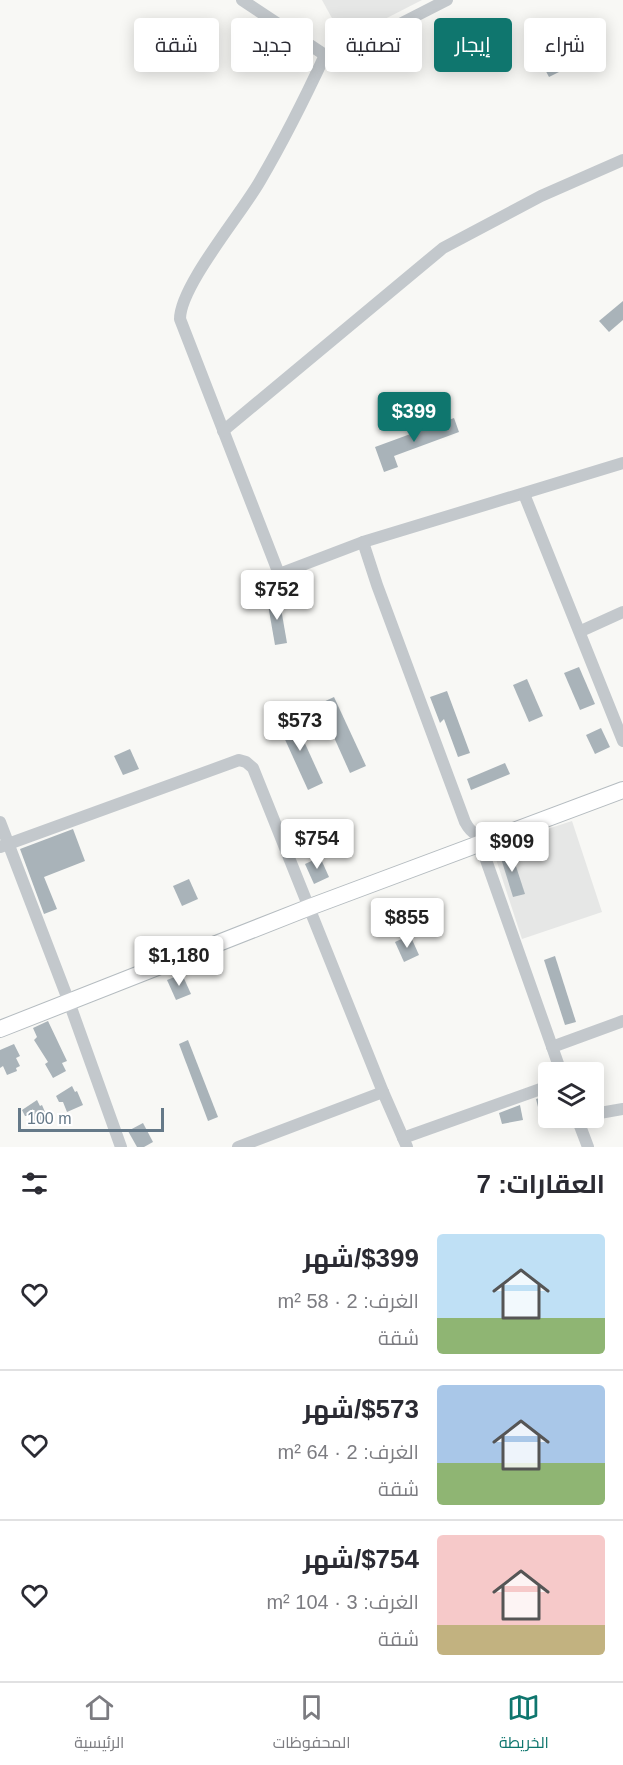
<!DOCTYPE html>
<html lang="ar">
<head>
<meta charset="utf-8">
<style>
	:root { --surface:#fff; --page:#f2f2f3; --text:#2b2b33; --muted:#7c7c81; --line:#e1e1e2; --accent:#0f766e }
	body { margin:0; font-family:Arial,Cairo,sans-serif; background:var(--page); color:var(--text); direction:rtl; height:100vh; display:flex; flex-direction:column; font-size:22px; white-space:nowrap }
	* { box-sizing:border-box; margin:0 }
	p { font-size:20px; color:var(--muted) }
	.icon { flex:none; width:33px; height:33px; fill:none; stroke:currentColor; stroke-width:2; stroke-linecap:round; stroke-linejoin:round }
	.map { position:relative; height:1147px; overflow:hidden; direction:ltr }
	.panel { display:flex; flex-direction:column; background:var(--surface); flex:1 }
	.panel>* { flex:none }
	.guide { position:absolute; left:18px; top:18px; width:588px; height:54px; direction:rtl; display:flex; gap:12px }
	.buttons { position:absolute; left:538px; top:1062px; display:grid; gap:12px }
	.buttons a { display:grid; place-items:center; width:66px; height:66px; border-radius:6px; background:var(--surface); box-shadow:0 3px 15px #0003; font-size:30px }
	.scale { position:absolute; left:18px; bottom:15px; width:146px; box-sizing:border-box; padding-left:6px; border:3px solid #657988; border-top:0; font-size:16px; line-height:21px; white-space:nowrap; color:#657988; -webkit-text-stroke:4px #fff; paint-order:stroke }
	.price { position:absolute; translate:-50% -51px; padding:0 14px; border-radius:6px; background:#fff; color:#222; font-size:20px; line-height:39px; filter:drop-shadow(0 2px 3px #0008) }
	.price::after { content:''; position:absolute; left:50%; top:36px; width:18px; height:14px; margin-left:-9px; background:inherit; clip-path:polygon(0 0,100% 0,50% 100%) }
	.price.active { background:var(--accent); color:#fff }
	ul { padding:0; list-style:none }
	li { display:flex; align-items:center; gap:18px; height:150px; padding:0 18px }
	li+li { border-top:2px solid var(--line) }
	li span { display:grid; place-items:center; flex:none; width:168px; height:120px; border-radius:6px; color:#555 }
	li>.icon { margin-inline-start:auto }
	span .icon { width:72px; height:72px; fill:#fffc; stroke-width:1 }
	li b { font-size:26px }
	h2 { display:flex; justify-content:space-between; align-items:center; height:72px; padding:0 18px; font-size:26px }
	.pill { padding:0 21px; border-radius:6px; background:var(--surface); box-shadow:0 3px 15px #0003; font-size:21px; line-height:54px }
	.pill.active { background:var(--accent); color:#fff }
	.tabs { display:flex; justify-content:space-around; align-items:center; height:84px; border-top:2px solid var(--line); background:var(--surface); font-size:16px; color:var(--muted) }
	.tabs a { display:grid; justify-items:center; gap:3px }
	.tabs .active { color:var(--accent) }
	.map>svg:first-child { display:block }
	.built { fill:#e6e7e6 }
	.building { fill:#a9b3b9 }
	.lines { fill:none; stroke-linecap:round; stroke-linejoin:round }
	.secondary-casing { stroke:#b5bcc0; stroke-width:18 }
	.street { stroke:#c3c8cc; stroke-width:12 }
	.secondary { stroke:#fff; stroke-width:16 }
</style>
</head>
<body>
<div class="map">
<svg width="623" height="1147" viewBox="0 0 623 1147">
	<rect width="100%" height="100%" fill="#f8f8f5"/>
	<g class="built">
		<polygon points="322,0 422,0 344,40"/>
		<polygon points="572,821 602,912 522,939 492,847"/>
	</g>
	<g class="building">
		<polygon points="562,52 569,67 549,77 541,62"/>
		<polygon points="623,301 623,320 609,332 599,321"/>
		<polygon points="454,418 459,432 394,456 398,467 384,472 375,447"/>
		<polygon points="279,597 287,643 275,645 267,599"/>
		<polygon points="579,667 595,704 580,710 564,673"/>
		<polygon points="527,679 543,716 529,722 513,685"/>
		<polygon points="447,691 470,753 458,757 444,719 440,723 430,697"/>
		<polygon points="334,697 366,766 350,773 319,704"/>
		<polygon points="292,715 323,783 308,790 277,722"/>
		<polygon points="601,728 610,747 595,754 586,735"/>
		<polygon points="130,749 139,769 123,775 114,756"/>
		<polygon points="505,763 510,774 471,790 467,779"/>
		<polygon points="73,829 85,861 44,877 57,909 44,914 20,849"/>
		<polygon points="510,848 525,894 513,897 499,852"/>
		<polygon points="320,857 329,877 314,884 305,864"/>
		<polygon points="189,879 198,899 182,906 173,886"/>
		<polygon points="410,935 419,955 404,962 395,942"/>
		<polygon points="555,956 576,1022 565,1025 544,960"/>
		<polygon points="182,974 191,994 176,1000 167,980"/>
		<polygon points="48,1021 67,1061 62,1063 66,1071 53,1078 45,1064 48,1062 34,1040 37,1037 33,1028"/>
		<polygon points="188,1040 218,1117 208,1121 179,1044"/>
		<polygon points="14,1044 20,1056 16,1058 20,1066 16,1068 17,1071 7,1075 3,1066 0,1068 0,1050"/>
		<polygon points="72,1086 75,1092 77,1091 83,1105 67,1112 63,1102 59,1102 56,1096"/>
		<polygon points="549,1095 549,1108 539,1111 536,1099"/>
		<polygon points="37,1100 40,1106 42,1105 48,1119 33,1126 28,1116 25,1116 22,1110"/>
		<polygon points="520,1105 523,1120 502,1124 499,1113"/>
		<polygon points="143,1123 153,1142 144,1147 137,1147 128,1131"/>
	</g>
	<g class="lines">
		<g class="secondary-casing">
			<polyline id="secondary" points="0,1029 310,907 623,790"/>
		</g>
		<g class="street">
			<polyline points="242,0 325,55 398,25 447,0"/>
			<path d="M325,55C305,98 284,140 260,181C242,213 180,286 180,319L279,574L363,542L623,463"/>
			<polyline points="223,431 443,248 541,196 623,160"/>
			<polyline points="524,494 623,741"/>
			<path d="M363,542L377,585L465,822C472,835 478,836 491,838"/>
			<polyline points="581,631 623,612"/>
			<polyline points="0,822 69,1002 121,1147"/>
			<polyline points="480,843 561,1072"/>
			<polyline points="0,847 239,760 246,762 253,768 383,1092 407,1147"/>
			<polyline points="552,1047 623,1021"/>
			<polyline points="594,1114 623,1109"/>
			<polyline points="577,1118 588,1147"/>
			<polyline points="403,1138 549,1086"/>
			<polyline points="238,1147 383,1092"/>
		</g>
		<use href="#secondary" class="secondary"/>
	</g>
</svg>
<div class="buttons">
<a><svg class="icon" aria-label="layers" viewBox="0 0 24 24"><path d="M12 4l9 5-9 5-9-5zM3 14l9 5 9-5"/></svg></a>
</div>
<div class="scale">100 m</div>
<b class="price active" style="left:414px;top:443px">$399</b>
<b class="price" style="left:277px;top:621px">$752</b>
<b class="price" style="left:300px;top:752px">$573</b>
<b class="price" style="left:317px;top:870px">$754</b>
<b class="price" style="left:512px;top:873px">$909</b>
<b class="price" style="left:407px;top:949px">$855</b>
<b class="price" style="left:179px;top:987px">$1,180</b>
<div class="guide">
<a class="pill">شراء</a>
<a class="pill active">إيجار</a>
<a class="pill">تصفية</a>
<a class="pill">جديد</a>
<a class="pill">شقة</a>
</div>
</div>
<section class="panel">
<h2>العقارات: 7<svg class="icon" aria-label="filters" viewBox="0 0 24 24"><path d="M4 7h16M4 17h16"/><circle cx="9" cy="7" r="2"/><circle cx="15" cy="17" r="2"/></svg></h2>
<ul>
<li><span style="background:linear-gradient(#bfe0f5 70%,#8fb573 0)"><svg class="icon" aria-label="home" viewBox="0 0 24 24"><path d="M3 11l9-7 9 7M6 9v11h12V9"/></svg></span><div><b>$399/شهر</b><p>الغرف: 2 · 58 m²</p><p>شقة</p></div><svg class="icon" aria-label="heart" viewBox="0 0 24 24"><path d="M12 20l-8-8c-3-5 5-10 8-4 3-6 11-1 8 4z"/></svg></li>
<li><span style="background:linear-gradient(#a9c7e8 65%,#8fb573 0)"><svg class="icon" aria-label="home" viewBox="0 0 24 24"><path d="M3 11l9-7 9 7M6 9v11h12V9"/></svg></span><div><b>$573/شهر</b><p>الغرف: 2 · 64 m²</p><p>شقة</p></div><svg class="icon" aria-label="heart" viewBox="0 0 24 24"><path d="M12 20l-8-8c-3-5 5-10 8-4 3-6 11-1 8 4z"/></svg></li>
<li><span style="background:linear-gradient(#f6c9c9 75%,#c2b280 0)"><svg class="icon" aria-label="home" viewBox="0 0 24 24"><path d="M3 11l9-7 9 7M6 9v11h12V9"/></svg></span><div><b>$754/شهر</b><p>الغرف: 3 · 104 m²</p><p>شقة</p></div><svg class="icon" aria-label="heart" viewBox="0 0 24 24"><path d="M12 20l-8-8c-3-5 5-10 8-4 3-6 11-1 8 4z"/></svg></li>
</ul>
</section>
<nav class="tabs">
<a class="active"><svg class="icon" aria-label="map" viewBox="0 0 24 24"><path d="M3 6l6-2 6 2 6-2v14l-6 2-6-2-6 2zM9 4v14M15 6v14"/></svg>الخريطة</a>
<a><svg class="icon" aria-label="saved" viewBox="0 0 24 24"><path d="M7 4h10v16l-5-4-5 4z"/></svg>المحفوظات</a>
<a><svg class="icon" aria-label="home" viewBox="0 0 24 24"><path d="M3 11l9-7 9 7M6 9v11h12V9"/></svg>الرئيسية</a>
</nav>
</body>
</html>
